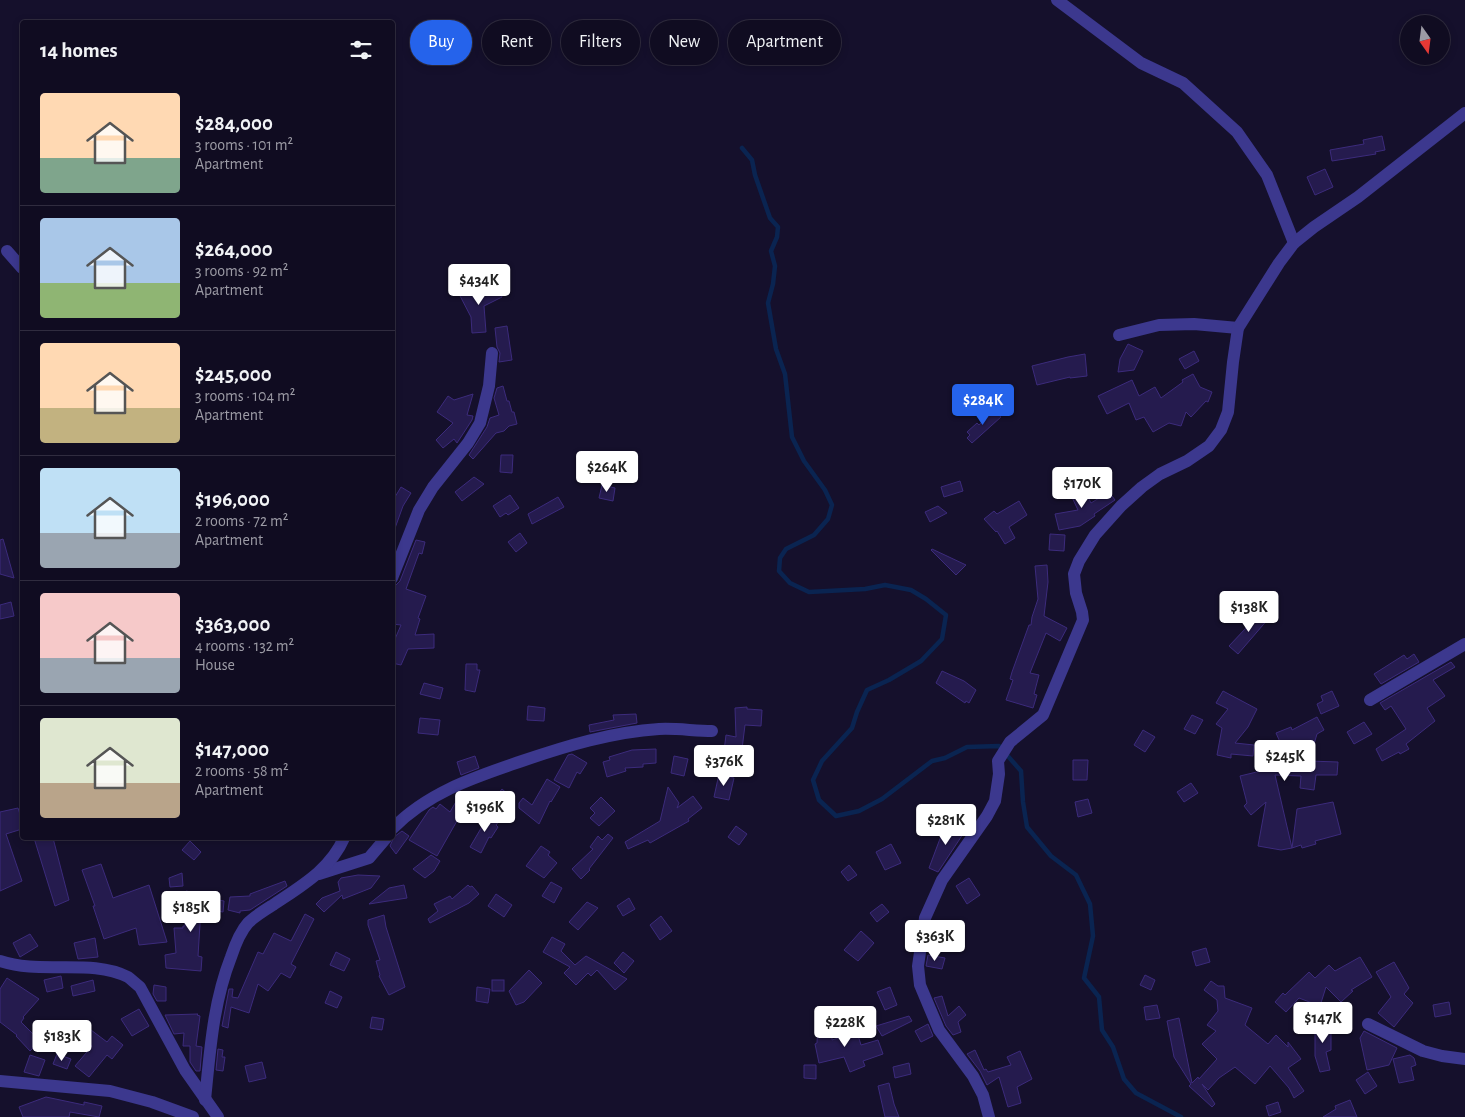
<!DOCTYPE html>
<html lang="en">
<head>
<meta charset="utf-8">
<style>
	:root { --surface:#100c21; --page:#19152a; --text:#f1f3f6; --muted:#9c9ba5; --line:#302c3f; --accent:#2563eb }
	body { margin:0; font-family:"Alegreya Sans",sans-serif; background:var(--page); color:var(--text); height:100vh; display:flex; flex-direction:column; font-size:19px; white-space:nowrap }
	* { box-sizing:border-box; margin:0 }
	p { font-size:16px; color:var(--muted) }
	.icon { flex:none; width:28px; height:28px; fill:none; stroke:currentColor; stroke-width:2; stroke-linecap:round; stroke-linejoin:round }
	.map { position:relative; flex:1; overflow:hidden }
	.details { position:absolute; left:20px; top:20px; width:375px; height:820px; display:flex; flex-direction:column; background:var(--surface); border-radius:5px; box-shadow:0 2px 8px #0003,0 0 0 1px var(--line) }
	.details>* { flex:none }
	.hud { position:absolute; left:410px; top:20px; width:475px; height:45px; display:flex; gap:10px }
	.needle { width:32px; rotate:166deg }
	.fabs { position:absolute; left:1400px; top:15px; display:grid; gap:10px }
	.fabs a { display:grid; place-items:center; width:50px; height:50px; border-radius:50%; background:var(--surface); box-shadow:0 2px 8px #0003,0 0 0 1px var(--line); font-size:25px }
	.price { position:absolute; translate:-50% -42px; padding:0 11px; border-radius:5px; background:#fff; color:#222; font-size:16px; line-height:32px; filter:drop-shadow(0 1px 2px #0008) }
	.price::after { content:''; position:absolute; left:50%; top:30px; width:15px; height:11px; margin-left:-8px; background:inherit; clip-path:polygon(0 0,100% 0,50% 100%) }
	.price.on { background:var(--accent); color:#fff }
	ul { padding:0; list-style:none }
	li { display:flex; align-items:center; gap:15px; height:125px; padding:0 20px }
	li+li { border-top:1px solid var(--line) }
	li span { display:grid; place-items:center; flex:none; width:140px; height:100px; border-radius:5px; color:#555 }
	li>.icon { margin-inline-start:auto }
	span .icon { width:60px; height:60px; fill:#fffc; stroke-width:1 }
	li b { font-size:21px }
	h2 { display:flex; justify-content:space-between; align-items:center; height:60px; padding:0 20px; font-size:21px }
	.tag { padding:0 18px; border-radius:22px; background:var(--surface); box-shadow:0 2px 8px #0003,0 0 0 1px var(--line); font-size:18px; line-height:45px }
	.tag.on { background:var(--accent); color:#fff }
	.map>svg:first-child { display:block }
	.lines { fill:none; stroke-linecap:round; stroke-linejoin:round }
	.stream { stroke:#0a2451; stroke-width:4.5 }
	.building { fill:#251b4e; stroke:#3c2b7c }
	.minor { stroke:#3c388e; stroke-width:12 }
</style>
</head>
<body>
<div class="map">
<svg width="1465" height="1117" viewBox="0 0 1465 1117">
	<rect width="100%" height="100%" fill="#15102c"/>
	<g class="lines">
		<polyline class="stream" points="742,148 752,160 755,175 770,218 778,227 777,237 771,251 775,266 773,284 768,303 776,349 785,374 792,437 804,461 825,490 832,505 828,519 814,535 786,549 780,558 779,571 790,583 809,592 865,589 885,585 911,590 926,599 946,615 942,639 921,661 889,680 867,690 857,712 852,728 822,761 813,780 819,800 836,816 859,811 882,799 932,761 945,758 967,747 999,746 1021,771 1023,802 1027,827 1051,856 1076,875 1090,904 1093,936 1084,978 1099,997 1102,1030 1113,1047 1124,1079 1136,1093 1181,1117"/>
	</g>
	<g class="building">
		<polygon points="1382,136 1385,150 1375,152 1376,154 1332,161 1330,150 1364,144 1363,140"/>
		<polygon points="1325,169 1333,187 1315,195 1307,177"/>
		<polygon points="498,287 502,297 484,306 486,332 472,333 471,317 458,292 470,288 474,295"/>
		<polygon points="507,326 512,360 499,362 500,353 497,347 495,328"/>
		<polygon points="1128,344 1143,351 1134,370 1118,372 1120,359"/>
		<polygon points="1194,351 1199,361 1185,369 1179,359"/>
		<polygon points="1085,354 1087,376 1070,378 1070,377 1037,385 1032,366 1068,357"/>
		<polygon points="1193,374 1200,387 1212,392 1208,402 1206,401 1191,417 1186,412 1181,426 1169,423 1153,432 1144,417 1136,420 1129,403 1107,414 1098,396 1132,380 1139,396 1155,387 1161,398 1183,382 1182,380"/>
		<polygon points="503,386 507,401 509,401 512,412 514,412 517,424 509,426 504,431 496,433 473,459 469,455 487,427 490,418 499,415 494,398 497,388"/>
		<polygon points="473,394 467,415 473,416 472,420 457,443 454,439 443,448 436,440 453,423 437,412 448,396 454,400"/>
		<polygon points="993,410 1001,417 972,443 967,438 970,435 967,432 977,423 979,425"/>
		<polygon points="501,455 513,455 512,473 500,472"/>
		<polygon points="474,477 484,484 462,501 455,492"/>
		<polygon points="960,481 963,491 944,497 941,487"/>
		<polygon points="602,485 615,488 613,501 599,498"/>
		<polygon points="1082,485 1091,503 1109,492 1115,500 1094,514 1095,516 1080,526 1059,530 1055,514 1078,510 1069,491"/>
		<polygon points="401,487 411,493 403,506 394,531 392,531 392,502"/>
		<polygon points="510,495 519,508 508,515 506,513 500,517 493,506"/>
		<polygon points="558,497 564,507 532,524 528,514"/>
		<polygon points="1019,501 1027,515 1009,527 1015,538 1005,544 997,531 996,532 984,519 994,511 997,514"/>
		<polygon points="938,506 947,513 930,522 925,512"/>
		<polygon points="520,533 527,543 516,552 508,542"/>
		<polygon points="1050,534 1065,535 1064,551 1049,550"/>
		<polygon points="3,539 14,578 0,574 0,540"/>
		<polygon points="416,540 425,542 422,554 419,553 406,589 426,596 418,618 420,619 415,635 434,634 434,648 408,649 401,665 392,663 392,646 401,625 392,624 392,589 400,581"/>
		<polygon points="932,549 966,565 956,575 931,550"/>
		<polygon points="1047,565 1048,582 1044,616 1067,628 1060,641 1046,633 1030,673 1039,675 1034,694 1037,695 1033,708 1006,700 1013,680 1010,679 1012,672 1029,625 1031,625 1032,617 1038,599 1035,566"/>
		<polygon points="11,602 14,616 0,619 0,605"/>
		<polygon points="1262,611 1269,618 1238,654 1229,646"/>
		<polygon points="1414,654 1419,662 1381,684 1374,674 1404,655 1407,659"/>
		<polygon points="1451,662 1455,667 1433,680 1445,696 1427,708 1435,721 1406,744 1409,749 1400,754 1399,752 1382,761 1376,749 1406,729 1391,706 1385,710 1380,703"/>
		<polygon points="466,664 477,664 477,670 480,670 475,692 465,690"/>
		<polygon points="942,671 964,681 976,690 969,703 966,701 965,703 936,683"/>
		<polygon points="424,683 443,688 440,699 420,694"/>
		<polygon points="1223,691 1257,709 1248,727 1235,743 1254,745 1253,756 1231,754 1231,758 1217,755 1222,728 1216,724 1228,709 1216,703"/>
		<polygon points="1332,691 1339,706 1321,714 1317,704 1323,701 1321,696"/>
		<polygon points="528,706 545,708 544,721 527,720"/>
		<polygon points="747,707 747,709 762,710 761,726 745,725 742,749 738,748 737,753 724,751 726,735 736,737 735,708"/>
		<polygon points="636,714 637,723 590,732 589,725 614,720 613,715"/>
		<polygon points="1192,715 1203,720 1195,734 1184,729"/>
		<polygon points="1317,717 1324,730 1317,734 1309,761 1338,762 1337,775 1316,775 1314,790 1300,788 1301,776 1275,775 1292,848 1281,850 1258,846 1266,802 1251,815 1244,806 1247,803 1240,776 1298,762 1288,760 1276,733 1291,727 1292,730"/>
		<polygon points="420,718 440,720 438,735 418,733"/>
		<polygon points="1364,722 1372,734 1354,744 1347,732"/>
		<polygon points="1143,730 1155,737 1145,752 1134,745"/>
		<polygon points="656,749 656,763 643,764 643,767 625,768 626,771 607,777 603,762 610,760 609,757 632,750"/>
		<polygon points="572,754 587,763 580,774 577,772 569,788 554,780 568,755"/>
		<polygon points="475,756 479,768 461,775 457,762"/>
		<polygon points="674,756 688,759 684,776 671,773"/>
		<polygon points="1073,760 1088,760 1087,780 1073,780"/>
		<polygon points="719,774 734,778 729,800 714,797"/>
		<polygon points="547,779 560,787 551,802 550,801 539,824 519,808 519,803 523,798 532,805"/>
		<polygon points="1191,783 1198,793 1184,802 1177,792"/>
		<polygon points="668,787 679,803 677,808 693,796 702,808 688,819 689,821 650,843 648,840 628,849 625,842 660,821"/>
		<polygon points="502,789 510,796 502,807 493,800"/>
		<polygon points="461,793 470,798 437,856 409,840 429,810 433,807 436,809 440,804 450,812"/>
		<polygon points="601,797 615,811 599,826 590,818 595,813 590,808"/>
		<polygon points="1088,799 1092,813 1078,817 1075,802"/>
		<polygon points="1333,802 1341,834 1315,841 1316,844 1302,848 1301,845 1292,848 1297,809"/>
		<polygon points="18,808 22,821 22,829 6,834 22,881 0,891 0,812"/>
		<polygon points="490,813 500,820 496,825 498,827 491,838 489,837 481,853 470,847"/>
		<polygon points="951,822 965,831 938,872 929,868 941,836"/>
		<polygon points="736,826 747,834 739,845 728,837"/>
		<polygon points="402,831 409,836 396,854 390,846 394,837"/>
		<polygon points="608,834 613,838 589,869 590,870 581,879 572,869 593,849 590,847 598,836 602,840"/>
		<polygon points="34,838 53,838 69,900 55,906"/>
		<polygon points="190,841 201,852 194,860 182,850"/>
		<polygon points="891,844 901,863 885,870 876,852"/>
		<polygon points="541,846 550,852 548,855 557,863 544,878 526,866"/>
		<polygon points="431,855 440,861 434,871 425,878 413,869"/>
		<polygon points="101,864 113,898 149,885 167,942 139,945 136,928 104,939 93,906 95,906 82,870"/>
		<polygon points="849,865 857,875 848,881 841,872"/>
		<polygon points="182,873 183,886 170,887 169,878"/>
		<polygon points="358,875 380,876 371,888 343,899 342,895 324,912 316,904 322,898 340,891 338,882 341,878"/>
		<polygon points="969,878 980,895 967,904 956,886"/>
		<polygon points="285,881 287,886 250,910 240,911 240,913 228,910 230,897 250,896 250,894"/>
		<polygon points="551,882 562,888 554,903 542,896"/>
		<polygon points="404,885 407,898 369,904 389,888"/>
		<polygon points="468,885 470,887 472,886 479,894 469,903 430,923 428,919 438,911 434,904 450,896 452,899"/>
		<polygon points="186,891 202,894 202,897 224,901 223,912 201,908 198,956 202,957 201,971 166,968 165,955 176,953 174,928 183,928 183,926 185,926"/>
		<polygon points="496,894 512,905 504,917 488,906"/>
		<polygon points="629,898 635,909 623,916 617,906"/>
		<polygon points="587,902 598,908 578,930 569,922"/>
		<polygon points="882,904 889,912 877,922 870,913"/>
		<polygon points="305,914 314,919 291,964 296,967 290,978 281,973 268,991 258,984 249,1013 231,1007 228,1028 222,1026 229,989 233,989 232,997 238,998 258,952 263,954 274,933 291,941"/>
		<polygon points="384,915 386,927 405,987 389,995 379,976 380,975 376,961 380,960 368,925 368,920"/>
		<polygon points="661,916 672,931 660,940 650,925"/>
		<polygon points="861,931 874,943 858,961 844,950"/>
		<polygon points="30,934 38,946 20,957 13,943"/>
		<polygon points="552,937 565,944 561,951 575,965 586,956 627,979 615,990 597,970 591,976 588,973 576,985 564,973 570,967 543,952"/>
		<polygon points="95,938 98,957 78,959 74,943"/>
		<polygon points="1206,948 1210,962 1196,966 1192,952"/>
		<polygon points="336,952 350,959 344,971 330,965"/>
		<polygon points="623,952 634,961 624,973 614,963"/>
		<polygon points="928,955 945,958 942,969 926,966"/>
		<polygon points="1360,957 1372,977 1351,990 1353,991 1341,1002 1326,987 1320,1006 1299,998 1286,1012 1275,1002 1283,993 1285,995 1309,972 1315,978 1329,965 1335,971"/>
		<polygon points="1394,962 1409,988 1404,994 1413,1003 1394,1027 1378,1013 1391,997 1376,972"/>
		<polygon points="529,970 542,983 524,1002 516,1005 509,991"/>
		<polygon points="1145,975 1155,980 1151,990 1140,985"/>
		<polygon points="61,976 63,988 47,992 44,980"/>
		<polygon points="7,978 39,999 23,1017 24,1018 21,1022 40,1041 30,1051 16,1036 17,1035 0,1022 0,989"/>
		<polygon points="93,980 95,991 73,996 71,986"/>
		<rect x="492" y="980" width="12" height="11"/>
		<polygon points="1211,981 1218,986 1224,986 1225,998 1252,1008 1245,1025 1268,1044 1276,1035 1288,1047 1288,1042 1301,1059 1288,1068 1304,1091 1294,1098 1289,1088 1270,1066 1255,1084 1235,1067 1219,1078 1208,1090 1202,1084 1215,1104 1212,1107 1189,1086 1191,1084 1174,1057 1167,1021 1179,1018 1192,1083 1198,1077 1199,1079 1217,1059 1202,1044 1216,1031 1207,1025 1218,1011 1217,1000 1204,990"/>
		<polygon points="154,985 166,987 166,1001 157,1001 153,994"/>
		<polygon points="477,987 490,989 488,1003 476,1001"/>
		<polygon points="890,987 897,1005 885,1010 877,992"/>
		<polygon points="330,991 342,997 337,1008 325,1003"/>
		<polygon points="942,996 948,1016 959,1006 966,1015 958,1022 961,1032 953,1035 946,1026 934,998"/>
		<polygon points="1449,1002 1451,1014 1435,1017 1433,1005"/>
		<polygon points="1157,1005 1160,1018 1146,1020 1144,1007"/>
		<polygon points="139,1009 149,1026 132,1036 121,1019"/>
		<polygon points="198,1014 197,1015 200,1016 196,1046 202,1047 200,1071 196,1071 190,1062 190,1046 183,1046 184,1033 174,1034 165,1015"/>
		<polygon points="909,1016 912,1021 882,1036 876,1026"/>
		<polygon points="372,1017 384,1019 382,1030 370,1028"/>
		<polygon points="1315,1022 1331,1022 1331,1050 1326,1052 1330,1070 1320,1072 1315,1056"/>
		<polygon points="818,1023 832,1023 832,1040 857,1032 861,1045 878,1040 883,1054 863,1061 865,1066 850,1072 844,1057 819,1063 815,1044 817,1043"/>
		<polygon points="928,1024 933,1036 921,1042 915,1031"/>
		<polygon points="91,1030 107,1042 112,1036 123,1045 112,1059 107,1055 89,1077 75,1066 92,1046 84,1039"/>
		<polygon points="1364,1031 1397,1048 1389,1065 1367,1070 1360,1038"/>
		<polygon points="218,1049 223,1050 222,1057 225,1057 223,1071 216,1070"/>
		<polygon points="975,1050 984,1070 986,1069 988,1072 1011,1065 1007,1057 1020,1051 1032,1079 1017,1087 1021,1103 1008,1107 999,1077 987,1085 980,1071 967,1054"/>
		<polygon points="57,1054 71,1059 67,1069 53,1064"/>
		<polygon points="30,1055 45,1060 39,1076 24,1072"/>
		<polygon points="1410,1055 1414,1058 1416,1065 1411,1067 1414,1080 1399,1083 1393,1059"/>
		<polygon points="262,1062 266,1078 249,1082 245,1066"/>
		<polygon points="909,1063 911,1074 895,1078 893,1067"/>
		<polygon points="804,1065 816,1065 816,1079 804,1078"/>
		<polygon points="1368,1072 1377,1086 1365,1094 1356,1080"/>
		<polygon points="889,1083 894,1104 899,1117 885,1117 878,1086"/>
		<polygon points="46,1097 84,1105 84,1102 102,1106 99,1117 70,1112 69,1117 23,1117 19,1107"/>
		<polygon points="1350,1100 1357,1117 1323,1117 1336,1109 1335,1106"/>
		<polygon points="1278,1102 1281,1112 1269,1116 1266,1106"/>
	</g>
	<g class="lines">
		<g class="minor">
			<polyline points="1057,0 1141,63 1183,83 1237,132 1267,175 1294,243"/>
			<polyline points="7,251 22,268"/>
			<polyline points="1119,335 1159,325 1194,324 1238,328"/>
			<polyline points="392,578 419,510 433,487 468,443 480,423 489,386 492,353"/>
			<polyline points="1370,700 1465,644"/>
			<path d="M392,829C428,792 475,777 522,761C566,746 612,732 659,729C676,728 695,731 712,731"/>
			<polyline points="319,874 369,858 386,838"/>
			<path d="M0,961C40,975 91,958 128,977C132,980 136,984 140,987L185,1070L218,1117"/>
			<polyline points="1368,1024 1423,1051 1442,1056 1465,1059"/>
			<polyline points="0,1081 110,1091 152,1102 193,1117"/>
			<path d="M205,1100C210,1051 213,1003 231,957C235,945 240,932 248,923C255,916 265,910 273,905C301,886 330,870 344,838"/>
			<polyline points="989,1117 983,1095 973,1076 939,1030 920,985 918,966 925,918 942,880 987,816 995,801 999,774 998,761 1010,742 1043,715 1083,620 1082,612 1076,593 1074,574 1079,561 1095,535 1121,506 1142,487 1160,474 1187,461 1209,446 1221,430 1228,412 1233,362 1238,328 1279,263 1294,243 1314,227 1358,197 1465,113"/>
		</g>
	</g>
</svg>
<div class="fabs">
<a><svg class="needle" viewBox="-14 -14 28 28"><path d="M0-13l5 13h-10z" fill="#e53935"/><path d="M0 13l5-13h-10z" fill="#9c9ba5"/></svg></a>
</div>
<b class="price" style="left:479px;top:306px">$434K</b>
<b class="price on" style="left:983px;top:426px">$284K</b>
<b class="price" style="left:607px;top:493px">$264K</b>
<b class="price" style="left:1082px;top:509px">$170K</b>
<b class="price" style="left:1249px;top:633px">$138K</b>
<b class="price" style="left:1285px;top:782px">$245K</b>
<b class="price" style="left:724px;top:787px">$376K</b>
<b class="price" style="left:485px;top:833px">$196K</b>
<b class="price" style="left:946px;top:846px">$281K</b>
<b class="price" style="left:191px;top:933px">$185K</b>
<b class="price" style="left:935px;top:962px">$363K</b>
<b class="price" style="left:1323px;top:1044px">$147K</b>
<b class="price" style="left:845px;top:1048px">$228K</b>
<b class="price" style="left:62px;top:1062px">$183K</b>
<div class="hud">
<a class="tag on">Buy</a>
<a class="tag">Rent</a>
<a class="tag">Filters</a>
<a class="tag">New</a>
<a class="tag">Apartment</a>
</div>
<section class="details">
<h2>14 homes<svg class="icon" aria-label="filters" viewBox="0 0 24 24"><path d="M4 7h16M4 17h16"/><circle cx="9" cy="7" r="2"/><circle cx="15" cy="17" r="2"/></svg></h2>
<ul>
<li><span style="background:linear-gradient(#ffd9b3 65%,#7fa58c 0)"><svg class="icon" aria-label="home" viewBox="0 0 24 24"><path d="M3 11l9-7 9 7M6 9v11h12V9"/></svg></span><div><b>$284,000</b><p>3 rooms · 101 m²</p><p>Apartment</p></div></li>
<li><span style="background:linear-gradient(#a9c7e8 65%,#8fb573 0)"><svg class="icon" aria-label="home" viewBox="0 0 24 24"><path d="M3 11l9-7 9 7M6 9v11h12V9"/></svg></span><div><b>$264,000</b><p>3 rooms · 92 m²</p><p>Apartment</p></div></li>
<li><span style="background:linear-gradient(#ffd9b3 65%,#c2b280 0)"><svg class="icon" aria-label="home" viewBox="0 0 24 24"><path d="M3 11l9-7 9 7M6 9v11h12V9"/></svg></span><div><b>$245,000</b><p>3 rooms · 104 m²</p><p>Apartment</p></div></li>
<li><span style="background:linear-gradient(#bfe0f5 65%,#9aa5b1 0)"><svg class="icon" aria-label="home" viewBox="0 0 24 24"><path d="M3 11l9-7 9 7M6 9v11h12V9"/></svg></span><div><b>$196,000</b><p>2 rooms · 72 m²</p><p>Apartment</p></div></li>
<li><span style="background:linear-gradient(#f6c9c9 65%,#9aa5b1 0)"><svg class="icon" aria-label="home" viewBox="0 0 24 24"><path d="M3 11l9-7 9 7M6 9v11h12V9"/></svg></span><div><b>$363,000</b><p>4 rooms · 132 m²</p><p>House</p></div></li>
<li><span style="background:linear-gradient(#dfe7d0 65%,#b9a48a 0)"><svg class="icon" aria-label="home" viewBox="0 0 24 24"><path d="M3 11l9-7 9 7M6 9v11h12V9"/></svg></span><div><b>$147,000</b><p>2 rooms · 58 m²</p><p>Apartment</p></div></li>
</ul>
</section>
</div>
</body>
</html>
